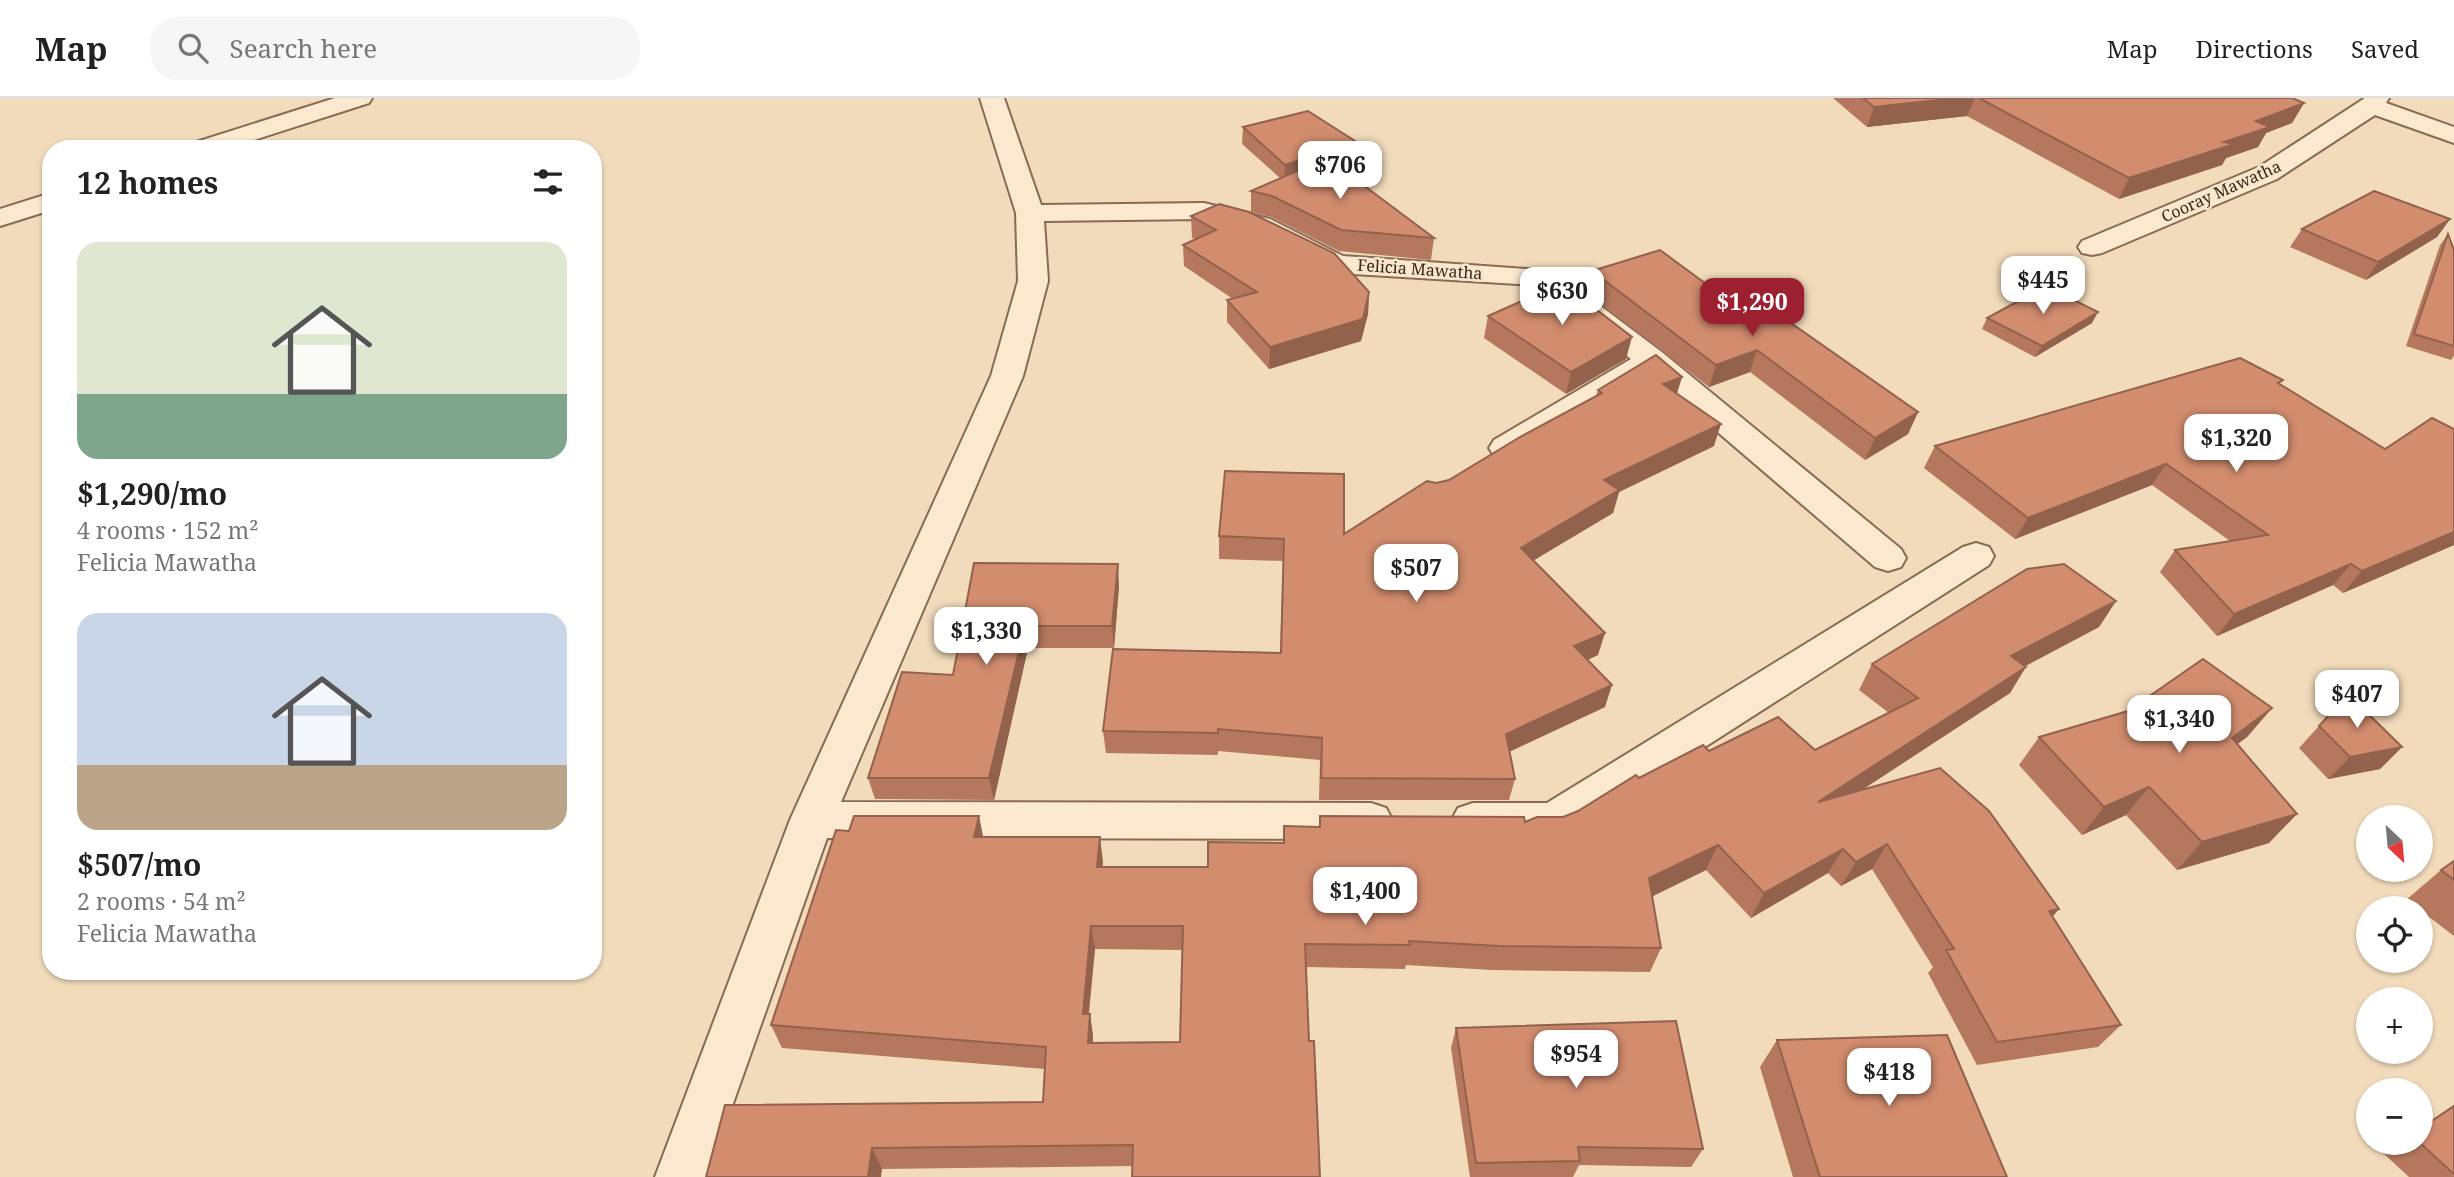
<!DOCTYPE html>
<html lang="en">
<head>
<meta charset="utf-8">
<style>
	:root { --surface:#fff; --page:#f6f6f6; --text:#222; --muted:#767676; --line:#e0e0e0; --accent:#9c202f }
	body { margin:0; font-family:"Noto Serif",serif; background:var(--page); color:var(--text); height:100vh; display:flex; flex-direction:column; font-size:26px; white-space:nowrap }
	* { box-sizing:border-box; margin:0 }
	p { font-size:23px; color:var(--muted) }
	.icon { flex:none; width:38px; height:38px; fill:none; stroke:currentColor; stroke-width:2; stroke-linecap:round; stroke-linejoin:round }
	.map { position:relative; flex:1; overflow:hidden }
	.details { position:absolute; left:42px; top:42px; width:560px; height:840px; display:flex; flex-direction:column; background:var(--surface); border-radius:28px; box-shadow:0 2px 5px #0004 }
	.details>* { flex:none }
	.needle { width:46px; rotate:154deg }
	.tools { position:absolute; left:2356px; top:707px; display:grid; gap:14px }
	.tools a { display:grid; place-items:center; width:77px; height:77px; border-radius:50%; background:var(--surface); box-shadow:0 2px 5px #0004; font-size:35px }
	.price { position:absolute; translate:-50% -60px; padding:0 16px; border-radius:14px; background:#fff; color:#222; font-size:23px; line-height:46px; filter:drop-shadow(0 2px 4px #0008) }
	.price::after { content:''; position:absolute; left:50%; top:42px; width:21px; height:16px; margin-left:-10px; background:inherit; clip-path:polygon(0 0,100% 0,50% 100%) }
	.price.on { background:var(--accent); color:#fff }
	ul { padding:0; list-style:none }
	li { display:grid; align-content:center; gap:14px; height:371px; padding:0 35px }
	li span { display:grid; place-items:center; height:217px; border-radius:21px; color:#555 }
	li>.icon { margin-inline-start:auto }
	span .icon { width:126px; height:126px; fill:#fffc; stroke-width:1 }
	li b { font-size:30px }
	h2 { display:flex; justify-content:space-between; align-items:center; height:84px; padding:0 35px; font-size:30px }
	header { display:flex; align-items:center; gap:42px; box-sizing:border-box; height:98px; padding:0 35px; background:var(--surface); border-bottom:2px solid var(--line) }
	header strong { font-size:33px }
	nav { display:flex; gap:38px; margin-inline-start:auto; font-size:24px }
	.search { width:490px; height:63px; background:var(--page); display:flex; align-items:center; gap:18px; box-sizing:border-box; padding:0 24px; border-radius:28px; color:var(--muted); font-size:26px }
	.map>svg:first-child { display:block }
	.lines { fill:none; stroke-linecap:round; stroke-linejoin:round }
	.minor-casing { stroke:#896a54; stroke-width:4 }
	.minor { fill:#fbe9cf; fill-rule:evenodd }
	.wall { fill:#b5785f; fill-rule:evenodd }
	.shaded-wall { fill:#93624d }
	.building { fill:#d28c6e; stroke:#93624d; stroke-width:2; fill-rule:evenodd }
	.labels { text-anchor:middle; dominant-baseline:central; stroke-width:5; stroke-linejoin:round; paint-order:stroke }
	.far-street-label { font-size:16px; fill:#37251a; stroke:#f8e6cb }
</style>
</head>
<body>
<header>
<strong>Map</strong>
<div class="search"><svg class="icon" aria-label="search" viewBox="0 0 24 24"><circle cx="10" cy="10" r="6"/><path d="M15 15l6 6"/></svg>Search here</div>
<nav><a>Map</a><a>Directions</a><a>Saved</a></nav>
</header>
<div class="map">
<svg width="2454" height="1079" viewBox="0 0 2454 1079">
	<rect width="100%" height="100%" fill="#f1dbbb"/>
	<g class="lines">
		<g class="minor-casing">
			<g id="minor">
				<polygon points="335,0 372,0 369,5 226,51 186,51 190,46"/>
				<polygon points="980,0 1004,0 1041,107 1204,105 1270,121 1343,158 1554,173 1663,255 1901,451 1906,460 1901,469 1888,473 1875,469 1650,276 1518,358 1506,361 1494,358 1489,350 1494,342 1631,261 1536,187 1337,175 1327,172 1250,133 1204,121 1044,123 1048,183 1023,278 841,704 1371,705 1386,710 1393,723 1386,736 1371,741 827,740 707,1079 655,1079 790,722 991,278 1018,183 1016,115"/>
				<polygon points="2365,0 2389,0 2386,5 2454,29 2454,45 2375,17 2277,81 2102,155 2092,157 2082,155 2078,149 2082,143 2259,69"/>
				<polygon points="51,95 51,112 0,128 0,111"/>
				<path d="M1976,445L1989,449L1994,458L1989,467L1569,736C1542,745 1485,745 1458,736L1451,723L1458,710L1473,705H1547L1963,449Z"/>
			</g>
		</g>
		<use href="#minor" class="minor"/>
	</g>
	<g class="wall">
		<polygon points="1833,0 2292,0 2304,5 2292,25 2266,35 2258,49 2226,60 2222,67 2119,101 1967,18 1867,29"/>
		<polygon points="1243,29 1355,43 1354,60 1335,67 1434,140 1431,162 1339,153 1271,119 1251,114 1251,93 1280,80 1242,46"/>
		<polygon points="1191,118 1369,194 1368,216 1361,243 1269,271 1227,224 1227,202 1233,201 1184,168 1183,147 1195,141 1192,140"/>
		<polygon points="2450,121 2437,139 2366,182 2290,149 2302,131"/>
		<polygon points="2448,136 2454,152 2454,258 2451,262 2406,248 2440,147"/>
		<polygon points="1592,173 1740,211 1918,314 1908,336 1865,362 1750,274 1709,289 1587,195"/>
		<polygon points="1488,218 1626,261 1566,296 1484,240"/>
		<polygon points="1987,220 2092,225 2035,259 1982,231"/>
		<polygon points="1682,279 1677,295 1714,348 1619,394 1613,415 1533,462 1598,557 1587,562 1605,609 1509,654 1515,681 1509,702 1319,702 1320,662 1218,653 1218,657 1106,655 1103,633 1280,555 1283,463 1219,461 1219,438 1344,436 1436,385 1449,382 1596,298 1598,292"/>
		<polygon points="2280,286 2454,447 2343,495 2333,487 2217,538 2160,474 2175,452 2230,443 2152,387 2015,441 1924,370 1935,348"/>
		<polygon points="974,465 1119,488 1114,550 1028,550 994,702 875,701 868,680 953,577"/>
		<path d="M2116,503L2099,529L2025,568L2010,595L1862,692L2052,818L2121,927L2098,949L1977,967L1928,875L1933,869L1872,771L1841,788L1828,775L1751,820L1706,772L1652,798L1661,850L1650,874L1492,872L1406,867L1405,871L1306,869L1132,1068L882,1071L706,1079L1043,1004L1045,971L782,950L771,927L984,739L1103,764L1102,769H1208L1283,745L1284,728L1319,729L1320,718L1525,724L1563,719L1578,713L1639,680L1709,653L1815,652L1889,615L1859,592L1872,566ZM1095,851L1182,852L1180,944L1093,945V938L1090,916H1089Z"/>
		<polygon points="2348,596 2402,649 2380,671 2328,681 2299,650"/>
		<polygon points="2272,610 2247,639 2237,646 2269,745 2177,772 2126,717 2082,737 2019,667 2039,639"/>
		<polygon points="2454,763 2454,838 2420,812 2420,810 2418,810 2406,802 2441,772"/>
		<polygon points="1456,930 1703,1051 1691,1069 1579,1067 1573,1079 1470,1079 1451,950"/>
		<polygon points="1777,942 2007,1079 1793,1079 1760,969"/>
		<polygon points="2454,1007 2454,1079 2409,1079 2383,1055 2399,1045 2420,1045 2420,1030"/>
	</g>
	<g class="shaded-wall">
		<polygon points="1957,0 1975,0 1967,18 1867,29 1874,9"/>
		<polygon points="2304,5 2292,25 2266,35 2258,49 2226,60 2222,67 2119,101 2129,80 2224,44 2256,23"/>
		<polygon points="1355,43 1354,60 1284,84 1285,67"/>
		<polygon points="2450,121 2437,139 2366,182 2378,164"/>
		<polygon points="1369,194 1368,216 1361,243 1269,271 1270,249"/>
		<polygon points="2098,214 2092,225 2035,259 2042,248"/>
		<polygon points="1632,239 1626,261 1566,296 1571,274"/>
		<polygon points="1757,252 1750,274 1709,289 1716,267"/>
		<polygon points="1682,279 1675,301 1663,286"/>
		<polygon points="1918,314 1908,336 1865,362 1875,340"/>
		<polygon points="1721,326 1714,348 1619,394 1613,415 1516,473 1521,450 1604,382"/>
		<polygon points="2166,366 2152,387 2015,441 2028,420"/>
		<polygon points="2454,434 2454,447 2343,495 2362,473"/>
		<polygon points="1118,466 1119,488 1114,550 1112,528"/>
		<polygon points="2351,466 2333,487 2217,538 2234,516"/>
		<polygon points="2116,503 2099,529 1995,584 2011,558"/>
		<polygon points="1025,528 1028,550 994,702 989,680"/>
		<polygon points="1605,535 1598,557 1568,571 1574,548"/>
		<polygon points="2026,569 2010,595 1805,729 1818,704"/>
		<polygon points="1612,587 1605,609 1500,658 1506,636"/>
		<polygon points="2272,610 2247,639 2207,669 2232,640"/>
		<polygon points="2402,649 2380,671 2328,681 2350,659"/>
		<polygon points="2149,689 2126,717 2082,737 2104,709"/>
		<polygon points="2297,716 2269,745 2177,772 2202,744"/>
		<polygon points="979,718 984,743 974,739"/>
		<polygon points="1100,739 1103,764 1100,793 1097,769"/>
		<polygon points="1887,746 1872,771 1841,788 1856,764"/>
		<polygon points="1718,747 1706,772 1639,805 1649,780"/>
		<polygon points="1843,751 1828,775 1751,820 1764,795"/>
		<polygon points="2059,811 2039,835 2049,813"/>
		<polygon points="1091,828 1095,851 1086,938 1083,916"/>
		<polygon points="1090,916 1093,938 1091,967 1088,945"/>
		<polygon points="872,1050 882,1071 881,1079 868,1079"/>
	</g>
	<g class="building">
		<polygon points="1863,0 1957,0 1874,9"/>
		<polygon points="1979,0 2292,0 2304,5 2256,23 2270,29 2224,44 2234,46 2129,80"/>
		<polygon points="1308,13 1355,43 1285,67 1243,29"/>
		<polygon points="1327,60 1434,140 1341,132 1272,98 1251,93"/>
		<polygon points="2374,93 2450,121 2378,164 2302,131"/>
		<polygon points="1219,106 1249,114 1334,155 1369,194 1363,221 1270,249 1227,202 1257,194 1183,147 1216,132 1191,118"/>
		<polygon points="2448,136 2454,152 2454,248 2414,236"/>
		<polygon points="1660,152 1740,211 1761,204 1918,314 1875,340 1757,252 1716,267 1592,173"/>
		<polygon points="1562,185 1632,239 1571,274 1488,218"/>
		<polygon points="2046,188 2098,214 2042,248 1987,220"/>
		<polygon points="1656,257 1682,279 1663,286 1721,326 1604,382 1619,392 1521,450 1605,535 1574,548 1612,587 1506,636 1515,681 1321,680 1322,640 1218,631 1218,635 1103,633 1113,551 1281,555 1284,441 1219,438 1225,373 1344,376 1344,436 1427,383 1436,385 1449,382 1520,339 1602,295 1598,292"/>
		<polygon points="2240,260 2283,282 2278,285 2385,351 2432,320 2454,331 2454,434 2362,473 2351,466 2234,516 2175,452 2268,437 2166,366 2028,420 1935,348"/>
		<polygon points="974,465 1118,466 1112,528 1025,528 989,680 868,680 902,574 953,577"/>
		<path d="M2064,466L2116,503L2011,558L2026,569L1818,704L1940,670L1989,713L2059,811L2049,813L2121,927L1997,944L1946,852L1954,851L1887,746L1856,764L1843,751L1764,795L1718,747L1649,780L1661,850L1499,848L1409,843L1410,847L1305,846L1309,943H1314L1320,1079H1132L1133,1047L872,1050L868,1079H706L725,1007L1043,1004L1046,949L771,927L836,732L849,733L854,718H979L974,739H1100L1097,769H1208V744L1284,745V728L1320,729V718L1524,719L1525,724L1537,719H1563L1578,713L1636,677L1639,680L1703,647L1709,653L1778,619L1815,652L1918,600L1872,566L2027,471ZM1091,828H1183L1180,944L1088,945L1090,916H1083Z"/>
		<polygon points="2203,561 2272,610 2232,640 2297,716 2202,744 2149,689 2104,709 2039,639 2128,613"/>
		<polygon points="2348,596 2402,649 2350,659 2319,628"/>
		<polygon points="2454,763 2454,782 2441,772"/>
		<polygon points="1676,923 1703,1051 1578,1049 1580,1063 1476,1065 1456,930"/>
		<polygon points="1947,937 2007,1079 1820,1079 1777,942"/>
		<polygon points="2454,1008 2454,1076 2420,1045 2420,1031"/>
	</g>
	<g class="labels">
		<g class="far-street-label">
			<text transform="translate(2221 93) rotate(-24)">Cooray Mawatha</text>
			<text transform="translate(1420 171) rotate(4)">Felicia Mawatha</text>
		</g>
	</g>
</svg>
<div class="tools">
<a><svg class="needle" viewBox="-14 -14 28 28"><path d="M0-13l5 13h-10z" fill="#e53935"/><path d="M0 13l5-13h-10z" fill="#767676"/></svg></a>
<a><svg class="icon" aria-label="locate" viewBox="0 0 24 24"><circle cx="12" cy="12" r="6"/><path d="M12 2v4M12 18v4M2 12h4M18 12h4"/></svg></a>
<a>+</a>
<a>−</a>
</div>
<b class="price" style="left:1340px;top:103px">$706</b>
<b class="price" style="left:2043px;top:218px">$445</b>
<b class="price" style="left:1562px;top:229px">$630</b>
<b class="price on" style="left:1752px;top:240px">$1,290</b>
<b class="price" style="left:2236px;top:376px">$1,320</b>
<b class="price" style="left:1416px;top:506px">$507</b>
<b class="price" style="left:986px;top:569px">$1,330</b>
<b class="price" style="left:2357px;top:632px">$407</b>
<b class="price" style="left:2179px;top:657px">$1,340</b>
<b class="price" style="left:1365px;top:829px">$1,400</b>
<b class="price" style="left:1576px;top:992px">$954</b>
<b class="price" style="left:1889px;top:1010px">$418</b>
<section class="details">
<h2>12 homes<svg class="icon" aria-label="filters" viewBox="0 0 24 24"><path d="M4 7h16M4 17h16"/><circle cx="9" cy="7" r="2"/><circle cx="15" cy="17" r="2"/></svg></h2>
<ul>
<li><span style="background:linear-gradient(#dfe7d0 70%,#7fa58c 0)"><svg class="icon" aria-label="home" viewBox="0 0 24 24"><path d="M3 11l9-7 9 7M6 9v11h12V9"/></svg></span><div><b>$1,290/mo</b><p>4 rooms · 152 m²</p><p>Felicia Mawatha</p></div></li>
<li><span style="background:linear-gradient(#c9d6e8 70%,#b9a48a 0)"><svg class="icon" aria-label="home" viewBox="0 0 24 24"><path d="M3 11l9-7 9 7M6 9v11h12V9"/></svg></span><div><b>$507/mo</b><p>2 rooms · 54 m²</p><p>Felicia Mawatha</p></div></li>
</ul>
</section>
</div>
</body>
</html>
